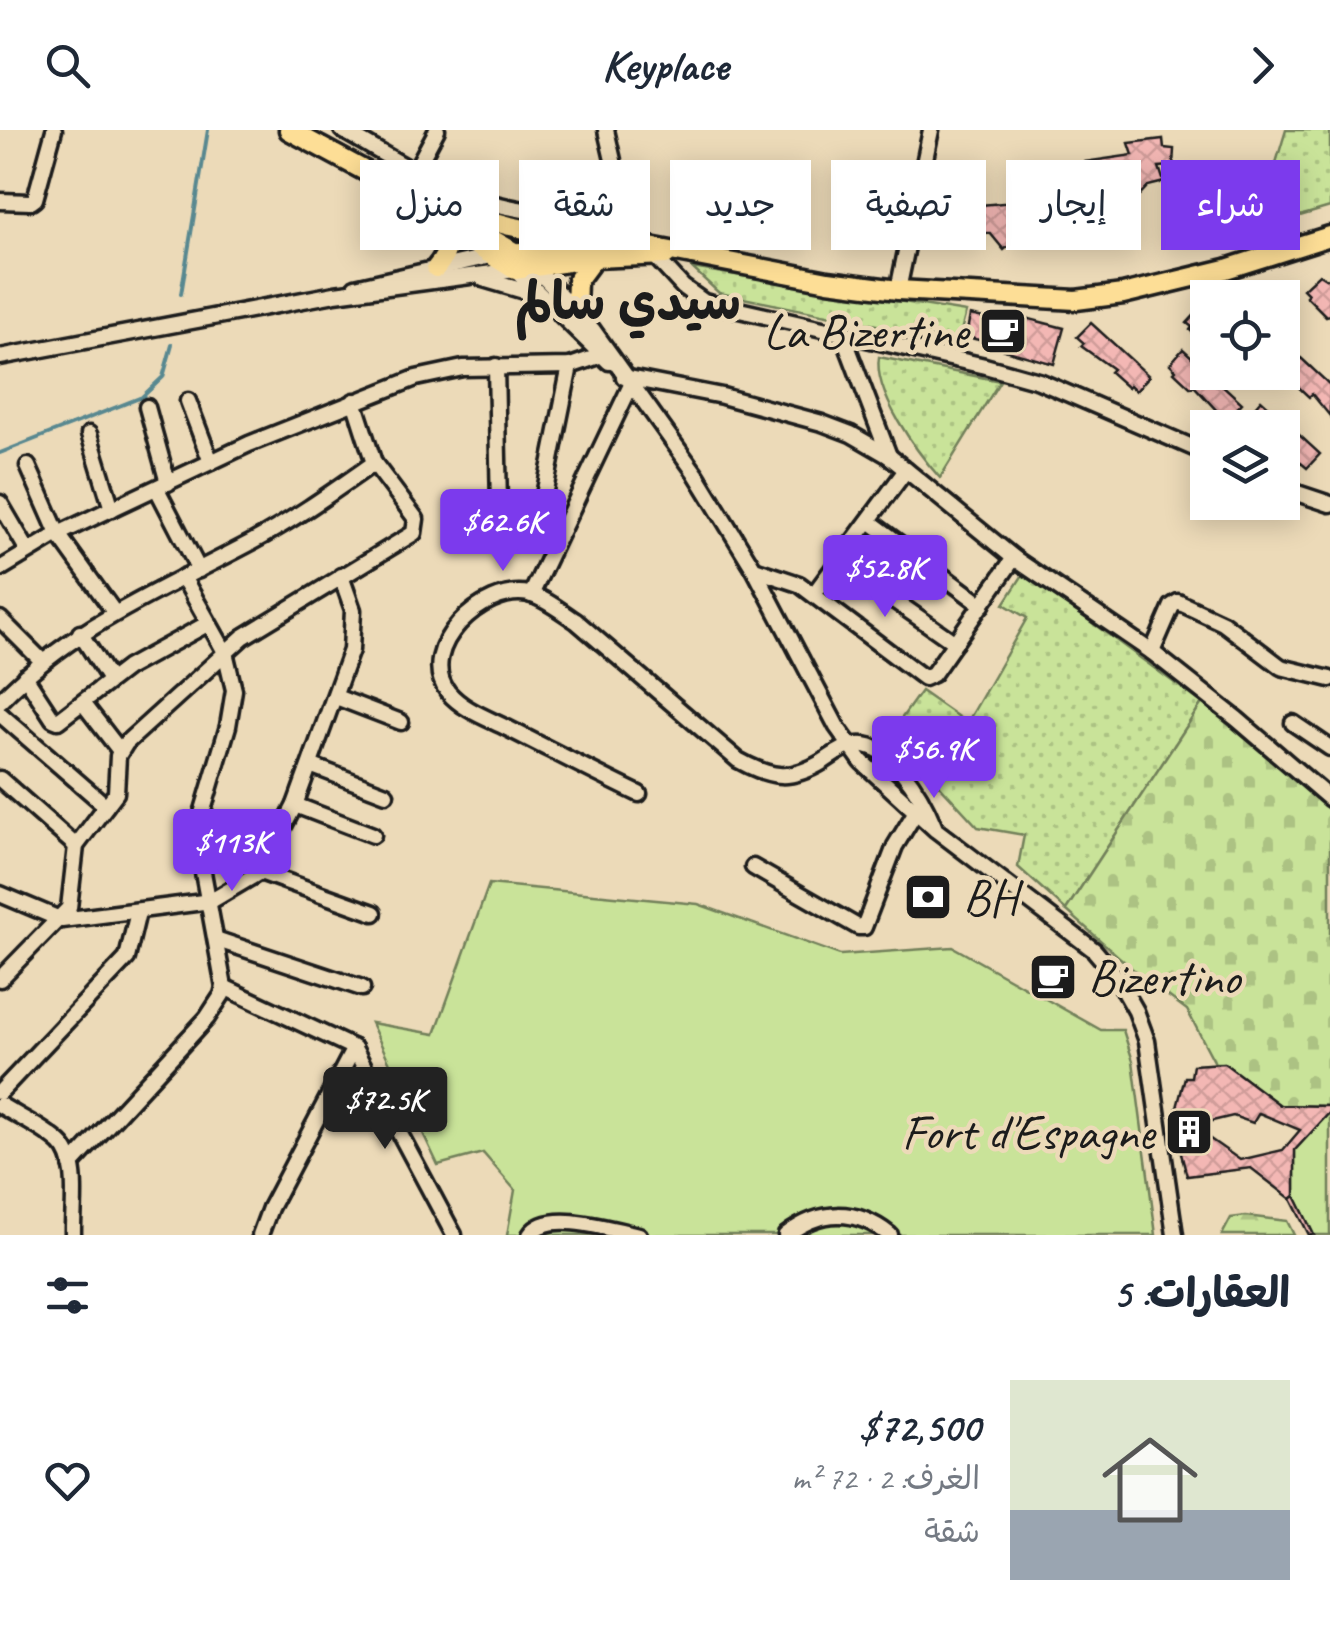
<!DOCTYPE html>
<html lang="ar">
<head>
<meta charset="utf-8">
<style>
	:root { --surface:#fff; --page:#f6f6f7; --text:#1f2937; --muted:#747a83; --line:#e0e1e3; --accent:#7c3aed }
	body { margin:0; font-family:Caveat,"Playpen Sans Arabic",sans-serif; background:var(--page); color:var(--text); direction:rtl; height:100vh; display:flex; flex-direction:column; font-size:38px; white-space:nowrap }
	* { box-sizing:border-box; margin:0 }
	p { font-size:32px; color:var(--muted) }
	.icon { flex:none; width:55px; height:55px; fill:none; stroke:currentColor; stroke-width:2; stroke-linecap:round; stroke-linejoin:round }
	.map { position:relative; height:1105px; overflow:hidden; direction:ltr }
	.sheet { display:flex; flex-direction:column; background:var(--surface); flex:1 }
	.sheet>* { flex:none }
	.top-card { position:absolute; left:30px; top:30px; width:1270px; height:90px; direction:rtl; display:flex; gap:20px }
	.controls { position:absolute; left:1190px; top:150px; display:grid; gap:20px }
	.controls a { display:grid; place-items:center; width:110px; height:110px; border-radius:0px; background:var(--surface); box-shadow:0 5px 25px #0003; font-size:50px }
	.price { position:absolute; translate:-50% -85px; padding:0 22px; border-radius:10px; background:var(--accent); color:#fff; font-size:32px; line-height:65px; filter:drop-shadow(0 2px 5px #0008) }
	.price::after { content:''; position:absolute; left:50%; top:60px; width:30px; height:22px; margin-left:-15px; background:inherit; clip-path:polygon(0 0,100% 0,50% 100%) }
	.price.active { background:#222; color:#fff }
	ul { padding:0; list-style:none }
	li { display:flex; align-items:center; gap:30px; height:250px; padding:0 40px }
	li+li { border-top:2px solid var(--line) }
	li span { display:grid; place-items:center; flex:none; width:280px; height:200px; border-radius:0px; color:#555 }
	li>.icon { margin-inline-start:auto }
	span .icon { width:120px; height:120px; fill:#fffc; stroke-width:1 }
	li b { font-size:42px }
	h2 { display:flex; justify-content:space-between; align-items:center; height:120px; padding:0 40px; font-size:42px }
	.pill { padding:0 35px; border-radius:0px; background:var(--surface); box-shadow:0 5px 25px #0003; font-size:35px; line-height:90px }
	.pill.active { background:var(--accent); color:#fff }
	header { display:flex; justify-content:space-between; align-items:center; height:130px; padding:0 40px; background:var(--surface); font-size:45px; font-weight:800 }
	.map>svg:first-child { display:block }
	.grass { fill:url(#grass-dots); stroke:#72805a; stroke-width:2.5 }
	.forest { fill:url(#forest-firs); stroke:#72805a; stroke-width:2.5 }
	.cemetery { fill:url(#cemetery-stones); stroke:#72805a; stroke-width:2.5 }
	.park { fill:#c9e399; stroke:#72805a; stroke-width:2.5 }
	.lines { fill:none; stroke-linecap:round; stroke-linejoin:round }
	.stream { stroke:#598890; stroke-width:4 }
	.building { fill:url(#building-cross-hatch); stroke:#1c1c1c; stroke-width:2.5; fill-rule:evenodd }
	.minor-casing { stroke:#1c1c1c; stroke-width:21 }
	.major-casing { stroke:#1c1c1c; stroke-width:25 }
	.minor { stroke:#ecdab8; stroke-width:14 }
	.major { stroke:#fdde96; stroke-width:18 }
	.labels { text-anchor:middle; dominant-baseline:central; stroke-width:9; stroke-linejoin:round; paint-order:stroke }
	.poi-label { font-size:50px; fill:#1c1c1c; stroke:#ecdab8; text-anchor:end }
	.neighbourhood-label { font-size:52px; font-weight:bold; fill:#1c1c1c; stroke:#ecdab8 }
</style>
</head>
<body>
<header><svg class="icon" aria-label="forward" viewBox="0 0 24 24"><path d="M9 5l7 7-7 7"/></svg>Keyplace<svg class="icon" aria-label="search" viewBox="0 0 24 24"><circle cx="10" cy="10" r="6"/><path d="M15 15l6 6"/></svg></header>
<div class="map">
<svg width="1330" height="1105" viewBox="0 0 1330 1105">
	<defs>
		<pattern id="grass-dots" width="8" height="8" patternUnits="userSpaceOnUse" patternTransform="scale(2.5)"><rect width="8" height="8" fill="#c9e399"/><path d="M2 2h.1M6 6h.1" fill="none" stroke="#acc283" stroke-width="1.8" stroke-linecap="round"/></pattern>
		<pattern id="forest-firs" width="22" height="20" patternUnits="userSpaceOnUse" patternTransform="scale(2.5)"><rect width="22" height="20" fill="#c9e399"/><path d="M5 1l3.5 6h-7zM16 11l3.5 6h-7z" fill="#acc283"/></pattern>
		<pattern id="cemetery-stones" width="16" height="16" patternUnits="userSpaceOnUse" patternTransform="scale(2.5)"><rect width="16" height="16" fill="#c9e399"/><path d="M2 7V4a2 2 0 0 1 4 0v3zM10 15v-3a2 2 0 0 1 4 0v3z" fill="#acc283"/></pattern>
		<pattern id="building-cross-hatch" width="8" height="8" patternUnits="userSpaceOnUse" patternTransform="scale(2.5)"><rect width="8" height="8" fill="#f3b7b4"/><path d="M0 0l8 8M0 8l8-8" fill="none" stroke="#d09d9a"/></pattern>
	</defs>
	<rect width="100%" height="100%" fill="#ecdab8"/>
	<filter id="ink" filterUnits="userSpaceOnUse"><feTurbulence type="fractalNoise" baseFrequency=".01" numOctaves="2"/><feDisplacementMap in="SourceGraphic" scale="20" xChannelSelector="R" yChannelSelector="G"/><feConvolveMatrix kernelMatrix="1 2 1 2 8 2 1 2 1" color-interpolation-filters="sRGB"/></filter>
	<g filter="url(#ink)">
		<g class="grass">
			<polygon points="1286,0 1330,0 1330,77 1256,99"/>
			<polygon points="692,138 966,182 958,212 719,163"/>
			<path d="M879,227L1000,251L940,348C917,322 873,263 879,227Z"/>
			<polygon points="1024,443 1202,573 1066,780 1018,737 1024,705 978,697 891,603 921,561 967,593 1027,488 1004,474"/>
		</g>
		<polygon class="forest" points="1246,1086 1287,1091 1294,1105 1222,1105 1231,1088"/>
		<polygon class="cemetery" points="1202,573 1330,677 1330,976 1280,975 1224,933 1215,933 1187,880 1136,842 1066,780"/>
		<g class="park">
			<polygon points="489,754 698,774 840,825 953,817 1101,900 1123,900 1133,931 1156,1105 507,1105 515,1060 483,1023 438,1035 371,893 435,904"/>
			<polygon points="1330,982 1330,1105 1314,1105 1295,1066 1295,1020"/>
		</g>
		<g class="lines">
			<g class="stream">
				<polyline points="181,164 208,0"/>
				<polyline points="0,323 142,267 163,247 172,215"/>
			</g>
		</g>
		<g class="building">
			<polygon points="1163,9 1164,18 1174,19 1173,36 1159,37 1164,52 1148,56 1132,73 1048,83 1004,120 990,103 969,103 969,76 1015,72 1011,54 1043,38 1133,25 1129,13"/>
			<polygon points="1319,144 1330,151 1330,185 1326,186 1306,166 1308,164 1303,159"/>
			<polygon points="1202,177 1208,182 1208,218 1190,200 1192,197 1187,193"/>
			<polygon points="970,185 997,191 992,213 966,207"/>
			<polygon points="1014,185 1064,198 1054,234 1004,220"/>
			<polygon points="1091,193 1149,246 1136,261 1130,255 1128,258 1110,242 1113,239 1081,216 1084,213 1077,207"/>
			<polygon points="1183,219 1242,273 1229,287 1223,282 1220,284 1194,256 1191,258 1174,242 1176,240 1170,234"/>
			<polygon points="1301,228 1330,255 1330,286 1312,264 1309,267 1292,251 1294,248 1288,242"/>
			<polygon points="1261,270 1320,324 1307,338 1301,333 1298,336 1282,321 1282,298 1256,298 1252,294 1254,291 1248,285"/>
			<path d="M1224,933L1280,975L1330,976V982L1295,1020V1066L1291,1069L1251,1038L1187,1046L1173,993L1185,947H1191L1193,935ZM1259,983L1300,1000L1283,1020L1240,1030L1203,1004L1200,994L1233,986L1253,993Z"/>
			<polygon points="1295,1066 1298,1072 1314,1105 1309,1105 1291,1069"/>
		</g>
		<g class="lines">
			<g class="minor-casing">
				<g id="minor">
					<path d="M342,0C385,24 428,53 475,68C522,84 573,87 622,86"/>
					<polyline points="606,0 615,39 625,122"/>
					<polyline points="415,41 437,0"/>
					<polyline points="0,71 31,72 35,69 54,0"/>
					<polyline points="649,120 683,157 704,172 985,236 1039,251 1208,324"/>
					<polyline points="536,139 593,200 696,344 754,439 837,597 862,632 936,700 1094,820 1116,846 1136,881 1147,911 1175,1105"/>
					<polyline points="483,149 534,164"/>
					<polyline points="355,157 495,125"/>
					<polyline points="898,160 931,0"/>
					<polyline points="843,205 889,326"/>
					<polyline points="0,227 335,164 515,140 609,232"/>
					<polyline points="496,236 499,376"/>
					<polyline points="624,247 722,266 822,293 851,304 889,326 1014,428 1152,522 1237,589 1330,669"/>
					<polyline points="188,271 211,332"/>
					<polyline points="147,277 168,353"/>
					<polyline points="89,304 112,379"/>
					<polyline points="28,336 58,404 114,482"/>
					<polyline points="1282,358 1330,374"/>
					<polyline points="157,359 199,440"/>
					<polyline points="544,365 570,236"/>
					<polyline points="0,373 28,421"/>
					<polyline points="869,391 982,475"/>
					<polyline points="839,432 955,513"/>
					<polyline points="0,439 58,404 249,314 416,248 463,238 570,236 608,223"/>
					<polyline points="754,439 799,454 924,548 933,544 1014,428"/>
					<polyline points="814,464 906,340"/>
					<polyline points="531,465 631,255"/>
					<polyline points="0,489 42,531"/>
					<polyline points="80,503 110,550"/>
					<polyline points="1152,522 1172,476 1178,472 1223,493 1281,537 1330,549"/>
					<polyline points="25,546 53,589 58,591 127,538 207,494"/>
					<polyline points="336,567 401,592"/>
					<path d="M0,571C74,495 160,461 252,412C295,389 334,361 374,333"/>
					<polyline points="83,573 120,621"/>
					<polyline points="0,584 106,676"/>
					<polyline points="1293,593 1330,618"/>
					<polyline points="310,635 386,664"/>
					<polyline points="0,649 76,716"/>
					<path d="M639,664C595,643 551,620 507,598C487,588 463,580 448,562C415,519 484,454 529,464C545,468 562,482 576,491L738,630C772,649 791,651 824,631C832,626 842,618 851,616C889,605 923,669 934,696"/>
					<polyline points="295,675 373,705"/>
					<polyline points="753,737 858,797 864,797 895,716 915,683"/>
					<polyline points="260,742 374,783"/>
					<polyline points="0,764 62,790 211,771 260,742 295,675 351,520 353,480 341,446"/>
					<polyline points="218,810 362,858"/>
					<polyline points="0,849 69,778 76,716 116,663 118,626 126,613 243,507 414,403 416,389 374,333 354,271"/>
					<polyline points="224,857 354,918 454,1105"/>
					<polyline points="0,962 127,828 138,782"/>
					<path d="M0,975C19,987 44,998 60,1013C81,1032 72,1079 73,1105"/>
					<polyline points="71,1035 207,888 222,865 224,857 196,704 228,596 234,560 225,522 183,447"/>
					<polyline points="260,1105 270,1078 354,918"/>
					<path d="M530,1105C547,1078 611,1100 639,1105"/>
					<path d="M786,1105C820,1079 856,1078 890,1105"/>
				</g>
			</g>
			<g class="major-casing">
				<g id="major">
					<polyline points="289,0 380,49"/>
					<polyline points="369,44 405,71 515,140 594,128 666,125"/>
					<polyline points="428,73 510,96 574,109"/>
					<polyline points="461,91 516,123"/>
					<polyline points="496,125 594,113 624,112 828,151 898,160 1076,170 1123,164 1226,139 1330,106"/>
					<path d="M436,138C450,122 451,107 437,91"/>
					<polyline points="576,179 577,151 594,128"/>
				</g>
			</g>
			<use href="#minor" class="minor"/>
			<use href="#major" class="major"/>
		</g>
	</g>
	<defs>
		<g id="cafe-square" transform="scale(2.5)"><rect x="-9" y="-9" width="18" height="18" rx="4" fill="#1c1c1c" stroke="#ecdab8"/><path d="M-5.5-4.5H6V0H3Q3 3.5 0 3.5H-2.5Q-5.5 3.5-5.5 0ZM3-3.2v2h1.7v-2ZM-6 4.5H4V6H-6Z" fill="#fff"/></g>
		<g id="bank-square" transform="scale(2.5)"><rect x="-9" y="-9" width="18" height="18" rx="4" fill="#1c1c1c" stroke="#ecdab8"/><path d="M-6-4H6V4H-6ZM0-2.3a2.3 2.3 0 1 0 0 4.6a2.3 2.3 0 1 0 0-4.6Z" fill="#fff"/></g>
		<g id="building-square" transform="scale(2.5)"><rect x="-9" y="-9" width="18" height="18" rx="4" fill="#1c1c1c" stroke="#ecdab8"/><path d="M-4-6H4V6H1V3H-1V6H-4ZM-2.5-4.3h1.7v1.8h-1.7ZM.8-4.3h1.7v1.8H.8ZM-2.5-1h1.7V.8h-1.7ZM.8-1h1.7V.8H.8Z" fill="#fff"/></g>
	</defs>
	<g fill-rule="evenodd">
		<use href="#cafe-square" x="1003" y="201"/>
		<use href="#bank-square" x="928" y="767"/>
		<use href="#cafe-square" x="1053" y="847"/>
		<use href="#building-square" x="1189" y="1002"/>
	</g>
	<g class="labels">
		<g class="poi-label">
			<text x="968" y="201">La Bizertine</text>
			<text x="963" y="767" text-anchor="start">BH</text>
			<text x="1088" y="847" text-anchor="start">Bizertino</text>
			<text x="1154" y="1002">Fort d'Espagne</text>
		</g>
		<g class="neighbourhood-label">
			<text x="628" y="172">سيدي سالم</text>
		</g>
	</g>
</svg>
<div class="controls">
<a><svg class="icon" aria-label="locate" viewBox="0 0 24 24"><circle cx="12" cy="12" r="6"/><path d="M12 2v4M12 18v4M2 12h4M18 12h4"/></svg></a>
<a><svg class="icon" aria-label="layers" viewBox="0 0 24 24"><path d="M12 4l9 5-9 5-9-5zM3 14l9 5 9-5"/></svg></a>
</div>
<b class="price" style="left:503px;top:444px">$62.6K</b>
<b class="price" style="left:885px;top:490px">$52.8K</b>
<b class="price" style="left:934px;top:671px">$56.9K</b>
<b class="price" style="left:232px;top:764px">$113K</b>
<b class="price active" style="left:385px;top:1022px">$72.5K</b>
<div class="top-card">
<a class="pill active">شراء</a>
<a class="pill">إيجار</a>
<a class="pill">تصفية</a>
<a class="pill">جديد</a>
<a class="pill">شقة</a>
<a class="pill">منزل</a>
</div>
</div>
<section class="sheet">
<h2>العقارات: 5<svg class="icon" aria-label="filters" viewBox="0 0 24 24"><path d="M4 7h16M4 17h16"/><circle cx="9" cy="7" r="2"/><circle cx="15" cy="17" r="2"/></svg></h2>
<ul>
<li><span style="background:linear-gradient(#dfe7d0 65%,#9aa5b1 0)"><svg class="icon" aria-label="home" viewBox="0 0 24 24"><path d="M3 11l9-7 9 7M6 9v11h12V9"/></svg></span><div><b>$72,500</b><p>الغرف: 2 · 72 m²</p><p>شقة</p></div><svg class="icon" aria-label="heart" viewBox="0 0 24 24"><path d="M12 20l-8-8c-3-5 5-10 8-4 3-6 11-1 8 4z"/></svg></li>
</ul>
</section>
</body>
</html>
